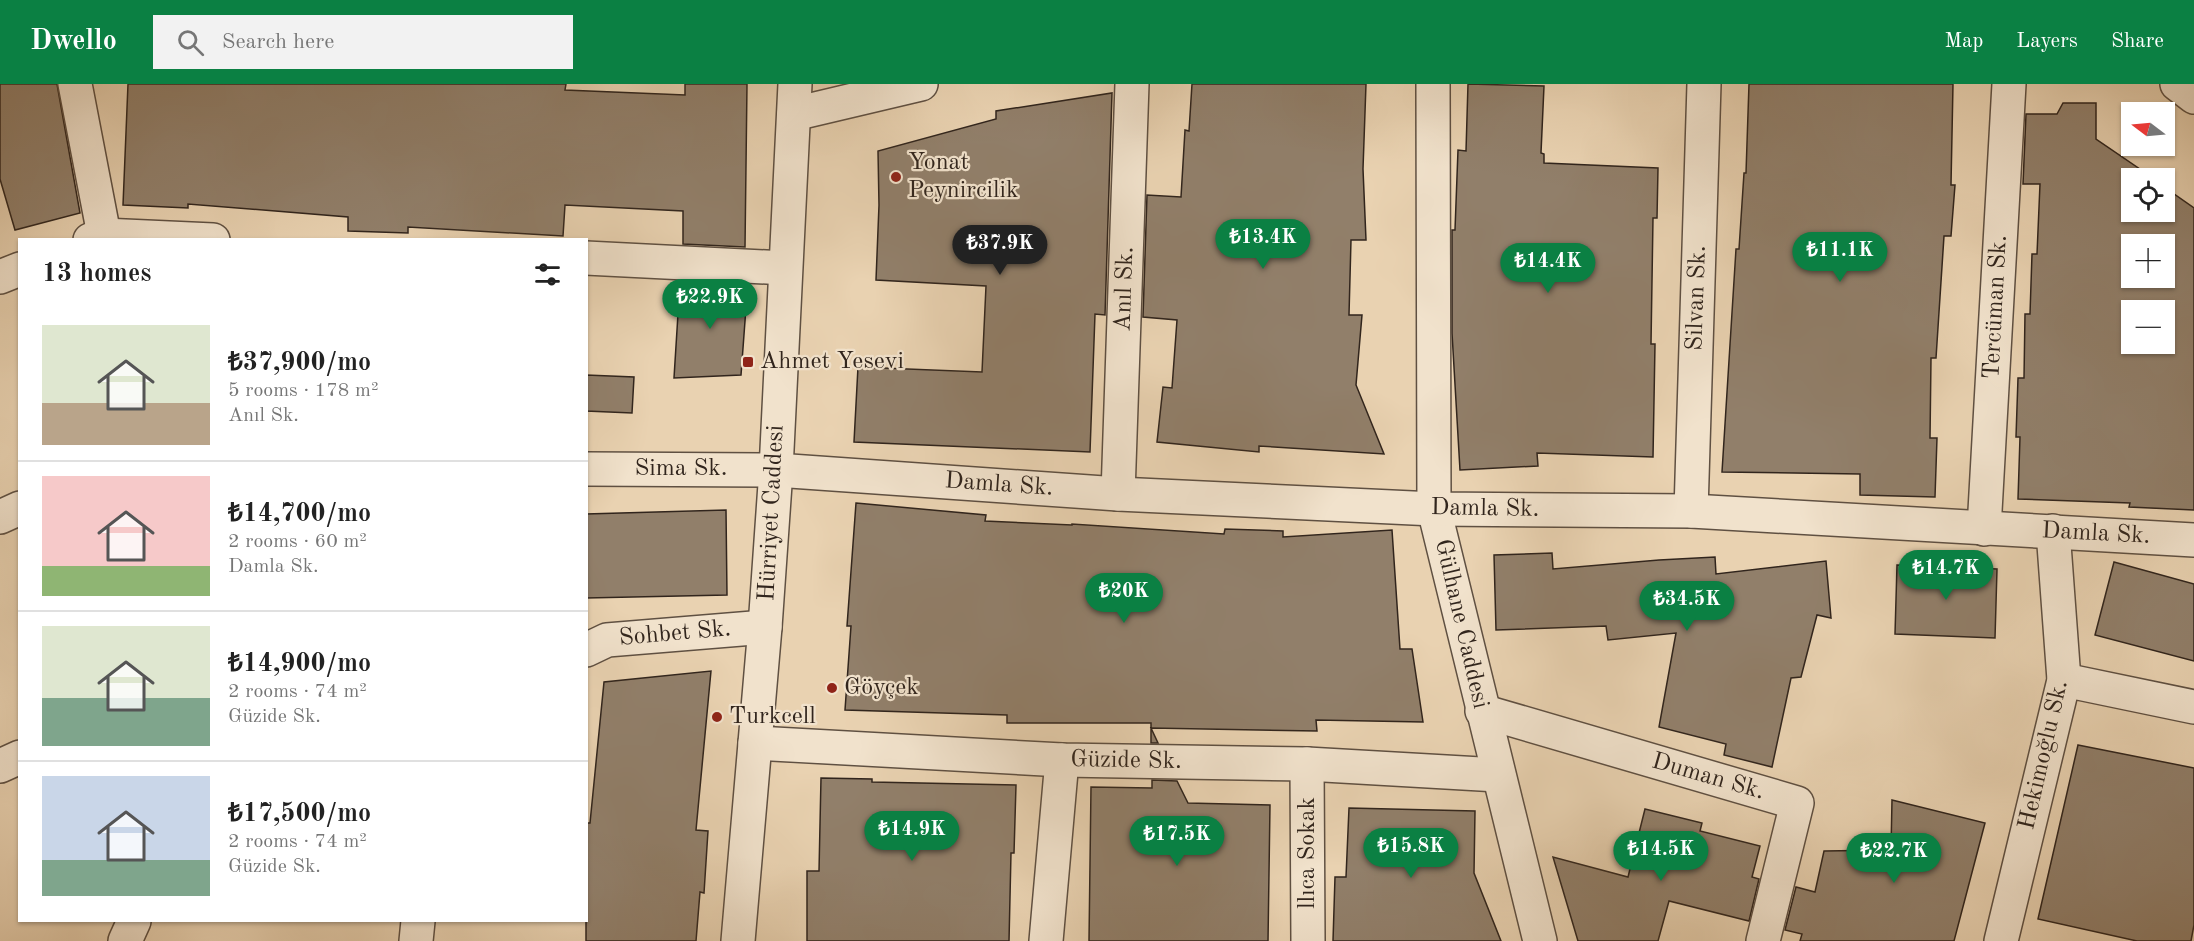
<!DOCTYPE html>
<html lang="en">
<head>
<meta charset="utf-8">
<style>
	:root { --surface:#fff; --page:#f2f2f2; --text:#222; --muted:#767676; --line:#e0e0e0; --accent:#0b8043 }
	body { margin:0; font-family:"Old Standard TT",serif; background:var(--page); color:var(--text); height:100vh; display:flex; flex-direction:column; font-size:22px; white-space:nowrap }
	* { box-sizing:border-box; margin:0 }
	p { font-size:20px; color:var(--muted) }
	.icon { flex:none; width:33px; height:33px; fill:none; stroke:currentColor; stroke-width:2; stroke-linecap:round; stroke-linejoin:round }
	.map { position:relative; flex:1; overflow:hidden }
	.details { position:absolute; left:18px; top:154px; width:570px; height:684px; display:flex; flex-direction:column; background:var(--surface); border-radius:0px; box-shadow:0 2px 4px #0004 }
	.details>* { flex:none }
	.needle { width:39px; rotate:286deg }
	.buttons { position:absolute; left:2121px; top:18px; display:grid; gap:12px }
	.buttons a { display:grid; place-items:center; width:54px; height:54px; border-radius:0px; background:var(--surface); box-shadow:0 2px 4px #0004; font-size:30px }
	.price { position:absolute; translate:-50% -51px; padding:0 14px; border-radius:21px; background:var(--accent); color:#fff; font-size:20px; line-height:39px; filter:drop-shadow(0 2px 3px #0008) }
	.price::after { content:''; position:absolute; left:50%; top:36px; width:18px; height:14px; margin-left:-9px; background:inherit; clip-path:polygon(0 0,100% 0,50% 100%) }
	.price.current { background:#222; color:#fff }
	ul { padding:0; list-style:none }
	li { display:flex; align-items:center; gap:18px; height:150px; padding:0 24px }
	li+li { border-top:2px solid var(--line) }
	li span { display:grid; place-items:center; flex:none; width:168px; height:120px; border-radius:0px; color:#555 }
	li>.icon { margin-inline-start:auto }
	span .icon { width:72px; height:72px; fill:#fffc; stroke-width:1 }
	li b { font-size:26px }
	h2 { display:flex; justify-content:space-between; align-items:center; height:72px; padding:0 24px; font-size:26px }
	header { display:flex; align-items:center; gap:36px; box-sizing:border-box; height:84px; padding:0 30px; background:var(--accent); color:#fff }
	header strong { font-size:28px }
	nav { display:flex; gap:33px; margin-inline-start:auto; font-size:21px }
	.search { width:420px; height:54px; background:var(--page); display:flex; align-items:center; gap:15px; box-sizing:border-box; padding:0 21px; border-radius:0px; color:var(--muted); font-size:22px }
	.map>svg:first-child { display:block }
	.building { fill:#917f6a; stroke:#31251d; stroke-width:1.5; fill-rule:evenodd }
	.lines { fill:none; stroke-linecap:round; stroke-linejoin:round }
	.minor-casing { stroke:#5f5042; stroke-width:36 }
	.minor { stroke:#f1e2cc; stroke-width:33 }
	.poi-dot { fill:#8f2418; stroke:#f1e2cc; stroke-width:2 }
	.labels { text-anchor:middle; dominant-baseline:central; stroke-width:4.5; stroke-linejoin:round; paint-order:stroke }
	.poi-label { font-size:24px; fill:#31251d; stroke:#f1e2cc; text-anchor:start }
	.street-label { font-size:24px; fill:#31251d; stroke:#f1e2cc }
</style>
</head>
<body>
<header>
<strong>Dwello</strong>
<div class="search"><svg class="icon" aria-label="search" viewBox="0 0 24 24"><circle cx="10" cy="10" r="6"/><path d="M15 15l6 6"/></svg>Search here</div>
<nav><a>Map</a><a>Layers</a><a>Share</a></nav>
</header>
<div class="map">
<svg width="2194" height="857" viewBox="0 0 2194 857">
	<rect width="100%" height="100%" fill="#e9d2b1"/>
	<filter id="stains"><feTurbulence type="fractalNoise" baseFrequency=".00333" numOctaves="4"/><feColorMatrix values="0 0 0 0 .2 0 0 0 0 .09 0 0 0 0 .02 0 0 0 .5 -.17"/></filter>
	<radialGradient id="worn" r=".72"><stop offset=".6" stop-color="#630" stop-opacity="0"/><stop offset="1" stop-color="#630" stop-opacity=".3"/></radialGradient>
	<g class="building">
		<polygon points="0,0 57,0 80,129 15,146 0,95"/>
		<polygon points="128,0 566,0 565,6 685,11 685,0 747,0 745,163 683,160 683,127 565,121 563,152 408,143 408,149 348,147 348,133 188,120 188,124 123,121"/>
		<polygon points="1192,0 1366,0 1363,85 1366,156 1351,156 1349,231 1362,231 1356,301 1384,370 1259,362 1259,368 1157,358 1163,303 1172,304 1177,236 1143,233 1147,111 1181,113 1185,46 1189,47"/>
		<polygon points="1468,0 1544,2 1541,69 1544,70 1544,79 1658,84 1657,134 1653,134 1651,260 1655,260 1653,373 1537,369 1538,382 1460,386 1452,249 1452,146 1455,146 1458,66 1466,67"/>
		<polygon points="1749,0 1953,0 1951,101 1955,101 1951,152 1944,152 1936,274 1931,274 1930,354 1937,354 1935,413 1860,411 1860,390 1722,388 1736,165 1739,165 1744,89 1746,89"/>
		<polygon points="1112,9 1105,231 1095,230 1090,368 854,358 858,283 982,288 986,202 876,196 879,121 878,67 996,35 996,27"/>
		<path d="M2063,19H2096V55L2153,94H2132V128H2164V103L2194,124V426L2129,423L2130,419L2018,415L2020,353H2016L2018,294H2024L2025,230H2030L2032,170H2037L2040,100H2023L2026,30H2057ZM2132,160H2164V194H2132ZM2132,226H2164V260H2132Z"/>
		<polygon points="680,198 744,201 744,210 747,210 741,291 674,294"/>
		<polygon points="586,291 634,293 632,329 586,327"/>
		<polygon points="856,419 986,431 985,437 1072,441 1072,440 1224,450 1225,445 1283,447 1283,453 1392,446 1400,565 1412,565 1423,638 1316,636 1317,647 1151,644 1158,659 1151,659 1151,639 1007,639 1007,631 845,626 851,542 847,542"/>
		<polygon points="726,426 727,511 586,514 586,430"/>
		<polygon points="1552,469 1553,485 1659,476 1715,473 1716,490 1826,477 1831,534 1817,531 1801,593 1791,594 1772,683 1724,671 1726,660 1659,643 1676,549 1608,556 1606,542 1496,546 1494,471"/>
		<polygon points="2114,478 2194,500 2194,577 2095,551"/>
		<polygon points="1897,481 1997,485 1995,554 1895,550"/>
		<polygon points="711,587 696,746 708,747 704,809 700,808 696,857 586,857 586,739 590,739 604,598"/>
		<polygon points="2078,661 2194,684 2194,841 2191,857 2137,857 2038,835"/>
		<polygon points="821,694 872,695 872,698 1016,701 1014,769 1011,769 1009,857 807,857 807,787 819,787"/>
		<polygon points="1152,696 1177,697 1188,719 1270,721 1268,857 1089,857 1091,703 1152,704"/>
		<polygon points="1892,716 1985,739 1954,857 1800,857 1802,850 1785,846 1796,803 1815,808 1824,767 1891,766"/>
		<polygon points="1349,724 1475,727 1474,789 1501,857 1333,857 1335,793 1346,793"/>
		<polygon points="1645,725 1702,739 1700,747 1760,762 1752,793 1759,795 1749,837 1669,817 1658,857 1578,857 1553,773 1628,793"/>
	</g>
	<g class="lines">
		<g class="minor-casing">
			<g id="minor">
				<polyline points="75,0 105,156"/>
				<polyline points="1433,0 1434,425 1540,857"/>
				<polyline points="2177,0 2194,13"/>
				<polyline points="794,30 921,0"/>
				<polyline points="90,156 103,151 213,156"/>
				<polyline points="586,174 785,184"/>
				<polyline points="0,193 20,185"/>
				<polyline points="586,385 776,386 1118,410 1434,425 1691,427 2194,456"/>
				<polyline points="1118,410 1132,0"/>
				<polyline points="1691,427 1704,0"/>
				<polyline points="0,433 20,424"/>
				<polyline points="1984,445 2009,0"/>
				<polyline points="586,566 607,556 765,543"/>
				<polyline points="2064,596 2194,623"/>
				<polyline points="1482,627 1797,719 1763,857"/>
				<polyline points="755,659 1062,676 1307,680 1498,691"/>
				<polyline points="1307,680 1308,857"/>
				<polyline points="0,682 20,673"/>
				<polyline points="125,857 134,837"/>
				<polyline points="416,857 418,837"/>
				<polyline points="738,857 765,543 776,386 795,0"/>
				<polyline points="1046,857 1062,676"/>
				<polyline points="2001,857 2064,596 2053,447"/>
			</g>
		</g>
		<use href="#minor" class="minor"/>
	</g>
	<g class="poi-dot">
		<circle cx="896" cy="93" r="6"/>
		<rect x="742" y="272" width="12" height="12" rx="3"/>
		<circle cx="832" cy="604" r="6"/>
		<circle cx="717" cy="633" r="6"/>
	</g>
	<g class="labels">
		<g class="poi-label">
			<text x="908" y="79">Yonat<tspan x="908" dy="28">Peynircilik</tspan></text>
			<text x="760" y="278">Ahmet Yesevi</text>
			<text x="844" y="604">Göyçek</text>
			<text x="729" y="633">Turkcell</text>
		</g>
		<g class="street-label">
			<text transform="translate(1125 205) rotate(-88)">Anıl Sk.</text>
			<text transform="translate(1697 214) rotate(-88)">Silvan Sk.</text>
			<text transform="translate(1996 223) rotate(-87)">Tercüman Sk.</text>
			<text x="681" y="385">Sima Sk.</text>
			<text transform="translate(999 401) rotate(4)">Damla Sk.</text>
			<text transform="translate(1485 425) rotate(1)">Damla Sk.</text>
			<text transform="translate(772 429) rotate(-87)">Hürriyet Caddesi</text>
			<text transform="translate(2096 450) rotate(3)">Damla Sk.</text>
			<text transform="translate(1461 540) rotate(77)">Gülhane Caddesi</text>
			<text transform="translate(675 550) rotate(-5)">Sohbet Sk.</text>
			<text transform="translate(2044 671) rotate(-77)">Hekimoğlu Sk.</text>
			<text transform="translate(1126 677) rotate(1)">Güzide Sk.</text>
			<text transform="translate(1708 693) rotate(16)">Duman Sk.</text>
			<text transform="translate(1308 769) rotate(-90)">llıca Sokak</text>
		</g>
	</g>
	<rect width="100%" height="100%" filter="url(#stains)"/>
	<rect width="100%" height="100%" fill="url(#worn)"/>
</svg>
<div class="buttons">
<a><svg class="needle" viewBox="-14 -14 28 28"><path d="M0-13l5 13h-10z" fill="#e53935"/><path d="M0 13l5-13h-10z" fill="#767676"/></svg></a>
<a><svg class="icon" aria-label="locate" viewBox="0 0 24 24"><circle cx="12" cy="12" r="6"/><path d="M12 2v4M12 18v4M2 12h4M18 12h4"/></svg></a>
<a>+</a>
<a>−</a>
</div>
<b class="price" style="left:1263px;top:186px">₺13.4K</b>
<b class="price current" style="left:1000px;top:192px">₺37.9K</b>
<b class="price" style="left:1840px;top:199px">₺11.1K</b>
<b class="price" style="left:1548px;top:210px">₺14.4K</b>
<b class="price" style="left:710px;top:246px">₺22.9K</b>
<b class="price" style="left:1946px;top:517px">₺14.7K</b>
<b class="price" style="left:1124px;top:540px">₺20K</b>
<b class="price" style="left:1687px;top:548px">₺34.5K</b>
<b class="price" style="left:912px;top:778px">₺14.9K</b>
<b class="price" style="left:1177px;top:783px">₺17.5K</b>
<b class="price" style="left:1411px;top:795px">₺15.8K</b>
<b class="price" style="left:1661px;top:798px">₺14.5K</b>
<b class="price" style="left:1894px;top:800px">₺22.7K</b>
<section class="details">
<h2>13 homes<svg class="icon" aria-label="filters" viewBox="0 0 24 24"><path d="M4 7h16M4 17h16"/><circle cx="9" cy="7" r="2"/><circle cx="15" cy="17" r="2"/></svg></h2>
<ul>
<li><span style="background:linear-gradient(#dfe7d0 65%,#b9a48a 0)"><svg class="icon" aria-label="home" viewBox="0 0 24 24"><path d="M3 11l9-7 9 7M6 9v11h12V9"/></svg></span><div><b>₺37,900/mo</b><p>5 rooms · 178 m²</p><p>Anıl Sk.</p></div></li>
<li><span style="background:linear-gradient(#f6c9c9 75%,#8fb573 0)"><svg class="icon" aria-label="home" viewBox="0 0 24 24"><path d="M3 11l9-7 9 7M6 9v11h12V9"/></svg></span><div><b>₺14,700/mo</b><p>2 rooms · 60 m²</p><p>Damla Sk.</p></div></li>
<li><span style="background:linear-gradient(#dfe7d0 60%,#7fa58c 0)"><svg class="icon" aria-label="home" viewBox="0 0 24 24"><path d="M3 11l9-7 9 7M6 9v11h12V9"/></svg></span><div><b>₺14,900/mo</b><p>2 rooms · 74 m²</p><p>Güzide Sk.</p></div></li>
<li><span style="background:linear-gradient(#c9d6e8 70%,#7fa58c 0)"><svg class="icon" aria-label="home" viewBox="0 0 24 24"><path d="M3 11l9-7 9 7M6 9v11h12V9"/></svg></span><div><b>₺17,500/mo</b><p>2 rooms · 74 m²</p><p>Güzide Sk.</p></div></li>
</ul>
</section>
</div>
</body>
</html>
